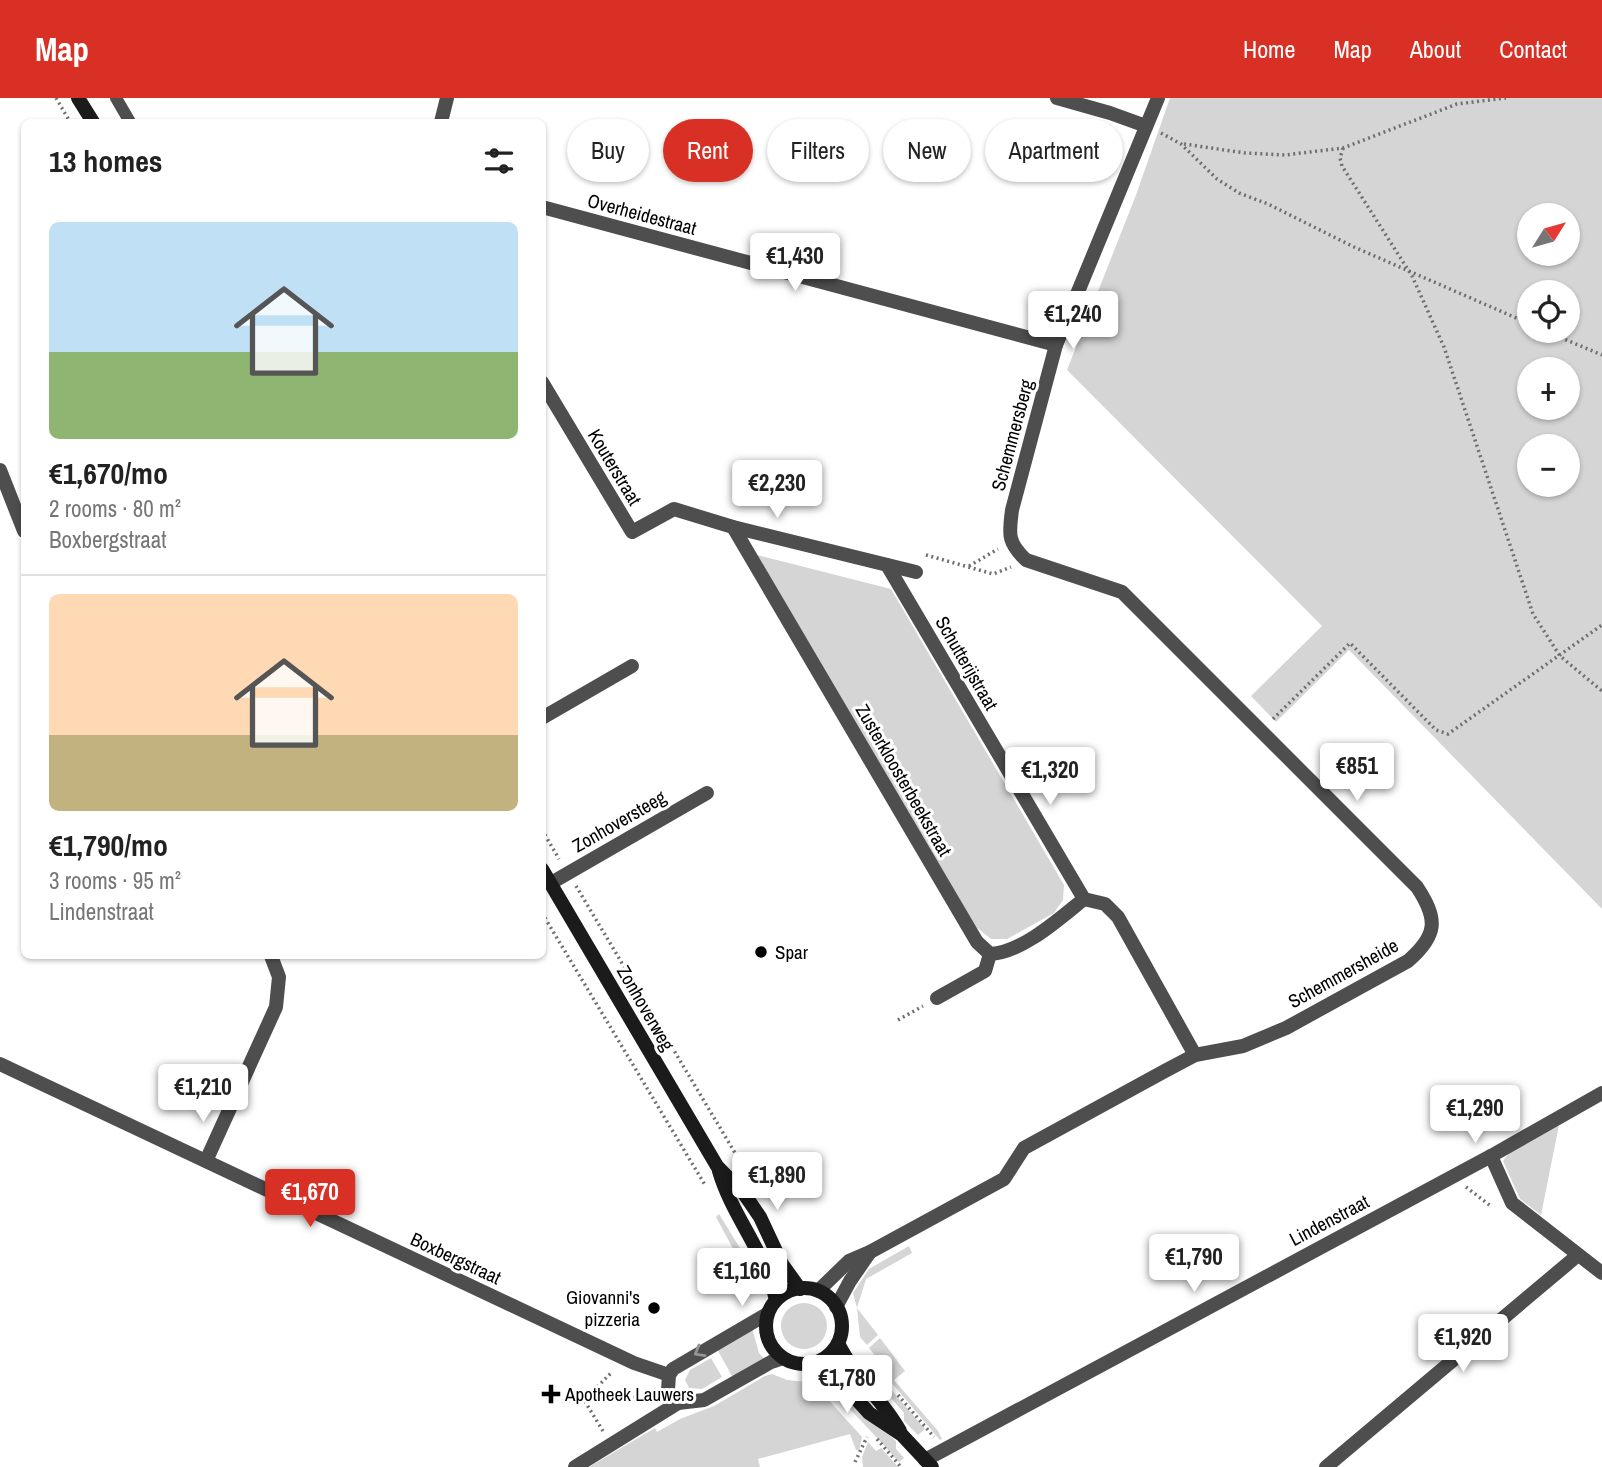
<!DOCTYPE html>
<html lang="en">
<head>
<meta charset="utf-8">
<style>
	:root { --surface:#fff; --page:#f2f2f2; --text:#222; --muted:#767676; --line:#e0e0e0; --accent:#d93025 }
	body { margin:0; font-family:"Archivo Narrow",sans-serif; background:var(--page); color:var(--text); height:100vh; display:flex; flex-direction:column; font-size:26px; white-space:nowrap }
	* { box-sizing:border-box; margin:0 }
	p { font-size:23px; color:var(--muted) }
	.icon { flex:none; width:38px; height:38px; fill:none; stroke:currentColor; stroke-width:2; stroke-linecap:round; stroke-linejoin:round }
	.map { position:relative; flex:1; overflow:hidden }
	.drawer { position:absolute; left:21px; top:21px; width:525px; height:840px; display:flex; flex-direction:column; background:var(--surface); border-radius:10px; box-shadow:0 2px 5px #0004 }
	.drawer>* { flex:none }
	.hud { position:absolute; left:567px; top:21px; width:665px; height:63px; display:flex; gap:14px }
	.needle { width:46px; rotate:53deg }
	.controls { position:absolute; left:1517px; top:105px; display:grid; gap:14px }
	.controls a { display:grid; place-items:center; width:63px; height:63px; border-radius:50%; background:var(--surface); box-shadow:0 2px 5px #0004; font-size:35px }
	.price { position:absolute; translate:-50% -60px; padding:0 16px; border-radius:7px; background:#fff; color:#222; font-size:23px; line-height:46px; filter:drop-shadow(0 2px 4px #0008) }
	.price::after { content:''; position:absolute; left:50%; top:42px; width:21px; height:16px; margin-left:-10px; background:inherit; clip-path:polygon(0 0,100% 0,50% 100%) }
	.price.selected { background:var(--accent); color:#fff }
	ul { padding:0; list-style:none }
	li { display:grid; align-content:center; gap:14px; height:371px; padding:0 28px }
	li+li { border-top:2px solid var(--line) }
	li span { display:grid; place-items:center; height:217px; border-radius:10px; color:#555 }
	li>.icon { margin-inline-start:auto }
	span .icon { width:126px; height:126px; fill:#fffc; stroke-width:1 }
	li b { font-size:30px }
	h2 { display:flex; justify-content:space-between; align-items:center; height:84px; padding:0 28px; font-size:30px }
	.tag { padding:0 24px; border-radius:32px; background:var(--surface); box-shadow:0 2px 5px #0004; font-size:24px; line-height:63px }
	.tag.selected { background:var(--accent); color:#fff }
	header { display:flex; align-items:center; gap:42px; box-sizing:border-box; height:98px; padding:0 35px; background:var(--accent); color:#fff }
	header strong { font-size:33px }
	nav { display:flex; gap:38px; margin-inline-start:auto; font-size:24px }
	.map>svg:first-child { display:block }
	.green { fill:#d5d5d5; fill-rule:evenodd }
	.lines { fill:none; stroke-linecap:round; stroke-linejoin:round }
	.path { stroke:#707070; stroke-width:3.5; stroke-dasharray:2 3.5; stroke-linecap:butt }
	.lane { stroke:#4e4e4e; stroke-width:12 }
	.street { stroke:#4e4e4e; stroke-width:14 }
	.secondary { stroke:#1b1b1b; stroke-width:14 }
	.oneway { stroke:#959595 }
	.poi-dot { fill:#000; stroke:#fff; stroke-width:2.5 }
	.labels { text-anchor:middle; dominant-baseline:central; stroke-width:6; stroke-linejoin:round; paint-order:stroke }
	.street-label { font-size:19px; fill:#000; stroke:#fff }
	.poi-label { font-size:19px; fill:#000; stroke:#fff; text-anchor:start }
</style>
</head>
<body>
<header>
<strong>Map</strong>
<nav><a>Home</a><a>Map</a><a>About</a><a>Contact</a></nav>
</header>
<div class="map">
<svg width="1602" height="1369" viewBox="0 0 1602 1369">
	<rect width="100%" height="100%" fill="#fff"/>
	<g class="green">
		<path d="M1170,0H1602V811L1349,552L1276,624L1251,598L1322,528L1067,272L1136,97ZM1530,117H1568V156H1530ZM1530,194H1568V233H1530ZM1530,271H1568V310H1530ZM1530,348H1568V387H1530Z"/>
		<polygon points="757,457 891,491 1064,787 1063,802 1054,815 1007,841 991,841 976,829"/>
		<polygon points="1559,1027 1541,1117 1520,1101 1503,1063 1511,1052"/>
		<polygon points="719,1116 751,1168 744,1171 716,1119"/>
		<polygon points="909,1148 912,1155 866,1181 857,1210 878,1237 867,1247 860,1239 857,1210 853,1195 869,1171"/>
		<circle cx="804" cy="1228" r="23"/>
		<polygon points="752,1230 759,1255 765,1262 733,1280 717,1251"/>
		<polygon points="880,1240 905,1273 894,1282 938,1333 942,1341 940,1342 874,1264 877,1261 880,1264 883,1261 879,1257 876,1259 869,1250"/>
		<polygon points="711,1260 722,1279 702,1291 689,1290 685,1282 690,1272"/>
		<polygon points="868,1265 925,1331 918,1337 904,1323 904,1315 881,1288 873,1287 860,1272"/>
		<polygon points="772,1276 787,1282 806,1284 808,1289 813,1289 812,1285 815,1287 862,1339 859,1353 856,1352 850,1336 758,1361 760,1369 589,1369 655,1330 657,1334 680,1321 714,1308 765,1278"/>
		<path d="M838,1290L896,1343V1351L904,1360L899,1364C878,1340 856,1318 834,1294Z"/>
		<polygon points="868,1344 876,1353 881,1350 898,1369 863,1369 862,1359"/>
	</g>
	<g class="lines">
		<g class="path">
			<polyline points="56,0 70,24"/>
			<polyline points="1161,35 1181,46 1217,81 1239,95 1268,106 1354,149 1530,226"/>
			<polyline points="1184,46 1245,55 1285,57 1343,50 1457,6 1506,0"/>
			<polyline points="1343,50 1340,60 1342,68 1412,178 1444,249 1533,516 1560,558 1602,593"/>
			<polyline points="1545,233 1602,257"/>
			<polyline points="926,457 993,476 1011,469"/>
			<polyline points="969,468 998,451"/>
			<polyline points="1273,621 1350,545 1436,632 1448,636 1602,527"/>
			<polyline points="542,732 559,761"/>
			<polyline points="576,788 744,1070"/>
			<polyline points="542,815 705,1087"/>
			<polyline points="898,922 923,908"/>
			<polyline points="1466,1089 1492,1109"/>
			<polyline points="898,1297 934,1339"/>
			<polyline points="562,1303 654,1298"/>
			<polyline points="603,1333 584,1302 612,1274"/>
			<polyline points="877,1341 901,1369"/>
			<polyline points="855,1364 867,1339"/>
		</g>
		<polyline class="lane" points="116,0 130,24"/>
		<g class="street">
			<polyline points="1057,0 1110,15 1146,28"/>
			<polyline points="441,24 447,0"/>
			<polyline points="542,109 1056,247"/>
			<polyline points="542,284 632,434 674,411 733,429 916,474"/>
			<polyline points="0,372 24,433"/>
			<path d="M733,429L977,844L990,856C1022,855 1060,820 1084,801"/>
			<polyline points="887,467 1084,801 1105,806 1118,819 1195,957"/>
			<polyline points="542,620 632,568"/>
			<polyline points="551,785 707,695"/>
			<polyline points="937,900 985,873 990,856"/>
			<polyline points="0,966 634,1265 669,1277"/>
			<polyline points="1491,1058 1512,1105 1602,1175"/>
			<polyline points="206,1063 276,909 279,879 271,858"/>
			<path d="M818,1193L849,1163L870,1154L1004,1081L1024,1050L1163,974L1195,957L1243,948L1286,930L1408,863C1438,837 1438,821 1417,789L1122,494L1026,462C1007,444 1009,436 1012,412L1056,247L1158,0"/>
			<polyline points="836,1209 850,1183 870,1154"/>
			<polyline points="678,1305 668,1292 669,1277 673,1271 767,1216"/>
			<polyline points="678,1305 704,1302 771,1264 783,1260"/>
			<polyline points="925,1362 1491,1058 1602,995"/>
			<polyline points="575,1369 678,1305"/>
			<polyline points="1326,1369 1578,1157"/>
		</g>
		<g class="secondary">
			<polyline points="78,0 93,24"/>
			<polyline points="542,771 717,1068 745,1097 760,1119 782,1166 800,1191"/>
			<path d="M719,1073C732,1118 766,1155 776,1202"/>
			<circle cx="804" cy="1228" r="38"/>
			<path d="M838,1245C854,1278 882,1301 900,1333"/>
			<polyline points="817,1264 840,1283 869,1315 902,1337 932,1369"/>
		</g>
	</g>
	<defs><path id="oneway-chevron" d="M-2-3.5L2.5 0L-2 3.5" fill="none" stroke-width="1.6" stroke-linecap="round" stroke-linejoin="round" transform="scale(1.75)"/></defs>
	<use class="oneway" href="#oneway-chevron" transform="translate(699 1254) rotate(150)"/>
	<g class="poi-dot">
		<circle cx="761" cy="854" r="7"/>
		<circle cx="654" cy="1210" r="7"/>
		<path d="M547.5 1285.5h7v7h7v7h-7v7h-7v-7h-7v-7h7z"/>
	</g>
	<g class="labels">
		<g class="street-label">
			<text transform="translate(642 116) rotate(15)">Overheidestraat</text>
			<text transform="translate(1012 337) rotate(-75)">Schemmersberg</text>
			<text transform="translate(615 369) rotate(59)">Kouterstraat</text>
			<text transform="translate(967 565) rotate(60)">Schutterijstraat</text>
			<text transform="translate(904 682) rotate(60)">Zusterkloosterbeekstraat</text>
			<text transform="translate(619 723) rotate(-30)">Zonhoversteeg</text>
			<text transform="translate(1343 875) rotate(-29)">Schemmersheide</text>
			<text transform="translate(646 910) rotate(60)">Zonhoverweg</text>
			<text transform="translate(1329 1122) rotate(-28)">Lindenstraat</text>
			<text transform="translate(456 1160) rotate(25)">Boxbergstraat</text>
		</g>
		<g class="poi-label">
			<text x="775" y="854">Spar</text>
			<text x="640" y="1199" text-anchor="end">Giovanni's<tspan x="640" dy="22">pizzeria</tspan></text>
			<text x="565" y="1296">Apotheek Lauwers</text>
		</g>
	</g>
</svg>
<div class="controls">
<a><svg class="needle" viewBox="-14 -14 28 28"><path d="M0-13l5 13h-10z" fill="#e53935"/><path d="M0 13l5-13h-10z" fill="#767676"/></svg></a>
<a><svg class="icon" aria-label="locate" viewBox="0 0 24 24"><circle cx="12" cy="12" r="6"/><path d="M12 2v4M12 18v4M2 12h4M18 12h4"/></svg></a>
<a>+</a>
<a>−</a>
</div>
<b class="price" style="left:795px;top:195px">€1,430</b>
<b class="price" style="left:1073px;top:253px">€1,240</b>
<b class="price" style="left:777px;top:422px">€2,230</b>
<b class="price" style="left:1357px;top:705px">€851</b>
<b class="price" style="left:1050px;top:709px">€1,320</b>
<b class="price" style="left:203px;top:1026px">€1,210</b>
<b class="price" style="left:1475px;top:1047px">€1,290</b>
<b class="price" style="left:777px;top:1114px">€1,890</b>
<b class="price selected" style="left:310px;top:1131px">€1,670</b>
<b class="price" style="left:1194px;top:1196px">€1,790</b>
<b class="price" style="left:742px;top:1210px">€1,160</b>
<b class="price" style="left:1463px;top:1276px">€1,920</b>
<b class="price" style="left:847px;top:1317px">€1,780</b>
<div class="hud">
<a class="tag">Buy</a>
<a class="tag selected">Rent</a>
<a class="tag">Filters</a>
<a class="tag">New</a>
<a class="tag">Apartment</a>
</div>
<section class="drawer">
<h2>13 homes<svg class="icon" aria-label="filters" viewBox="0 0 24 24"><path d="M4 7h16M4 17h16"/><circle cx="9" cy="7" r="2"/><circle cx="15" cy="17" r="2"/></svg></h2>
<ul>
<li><span style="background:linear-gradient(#bfe0f5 60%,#8fb573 0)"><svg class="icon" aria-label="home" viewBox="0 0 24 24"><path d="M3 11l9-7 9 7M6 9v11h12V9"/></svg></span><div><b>€1,670/mo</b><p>2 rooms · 80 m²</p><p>Boxbergstraat</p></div></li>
<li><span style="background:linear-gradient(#ffd9b3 65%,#c2b280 0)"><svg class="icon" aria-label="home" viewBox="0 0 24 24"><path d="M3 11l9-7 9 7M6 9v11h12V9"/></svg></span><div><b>€1,790/mo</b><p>3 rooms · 95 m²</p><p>Lindenstraat</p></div></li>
</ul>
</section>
</div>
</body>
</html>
